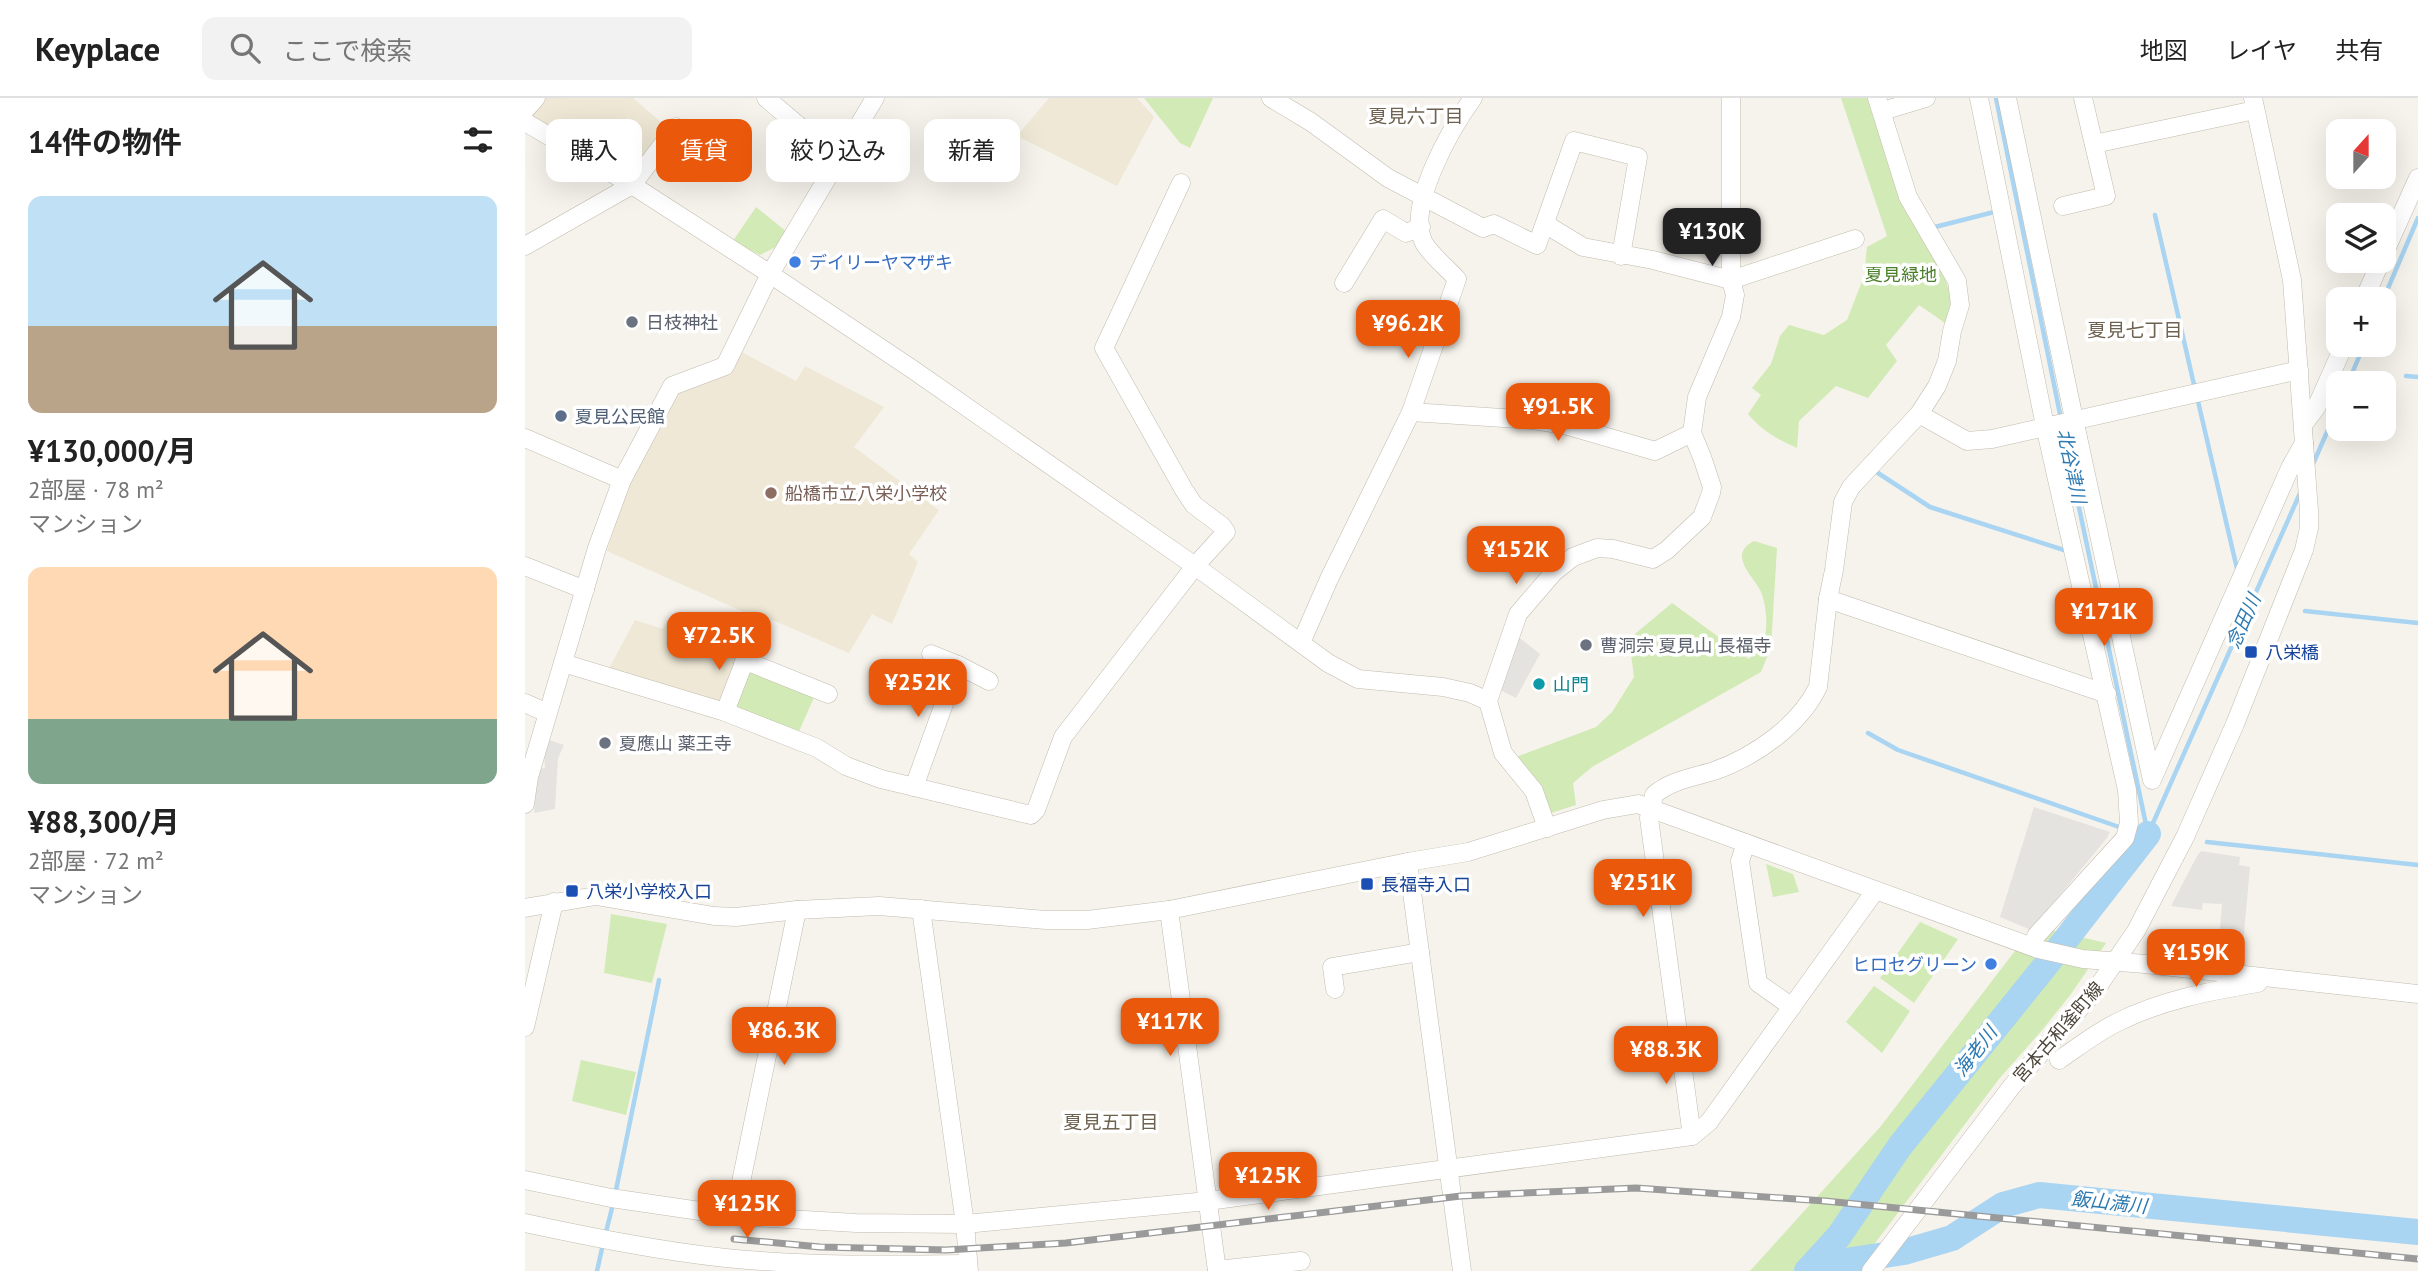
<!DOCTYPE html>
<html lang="ja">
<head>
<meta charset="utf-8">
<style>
	:root { --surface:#fff; --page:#f2f2f2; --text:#222; --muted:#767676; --line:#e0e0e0; --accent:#ea580c }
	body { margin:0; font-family:"PT Sans","Noto Sans JP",sans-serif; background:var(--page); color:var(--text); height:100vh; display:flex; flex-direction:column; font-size:26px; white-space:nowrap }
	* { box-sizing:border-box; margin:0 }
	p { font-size:23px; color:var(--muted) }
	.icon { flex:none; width:38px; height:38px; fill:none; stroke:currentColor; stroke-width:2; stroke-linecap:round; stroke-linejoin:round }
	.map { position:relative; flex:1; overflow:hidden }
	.sheet { display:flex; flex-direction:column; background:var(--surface); width:525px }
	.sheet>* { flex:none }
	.guide { position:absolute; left:21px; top:21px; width:665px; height:63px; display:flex; gap:14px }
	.needle { width:46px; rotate:21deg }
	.fabs { position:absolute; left:1801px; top:21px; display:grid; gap:14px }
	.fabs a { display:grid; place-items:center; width:70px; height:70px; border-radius:14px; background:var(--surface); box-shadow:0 7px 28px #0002; font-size:35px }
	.price { position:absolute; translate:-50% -60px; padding:0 16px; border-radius:14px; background:var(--accent); color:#fff; font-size:23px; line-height:46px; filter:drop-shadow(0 2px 4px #0008) }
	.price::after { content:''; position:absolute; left:50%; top:42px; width:21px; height:16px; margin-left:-10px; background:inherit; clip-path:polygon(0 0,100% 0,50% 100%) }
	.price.active { background:#222; color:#fff }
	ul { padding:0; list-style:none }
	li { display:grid; align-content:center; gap:14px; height:371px; padding:0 28px }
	li span { display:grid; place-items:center; height:217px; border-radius:14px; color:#555 }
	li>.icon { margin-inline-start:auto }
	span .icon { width:126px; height:126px; fill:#fffc; stroke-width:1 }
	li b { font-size:30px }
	h2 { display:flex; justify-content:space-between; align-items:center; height:84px; padding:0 28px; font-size:30px }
	.tag { padding:0 24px; border-radius:14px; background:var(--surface); box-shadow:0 7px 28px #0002; font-size:24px; line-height:63px }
	.tag.active { background:var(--accent); color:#fff }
	header { display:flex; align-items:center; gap:42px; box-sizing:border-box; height:98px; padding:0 35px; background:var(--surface); border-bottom:2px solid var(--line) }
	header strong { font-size:33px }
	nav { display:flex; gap:38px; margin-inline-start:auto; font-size:24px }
	.search { width:490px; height:63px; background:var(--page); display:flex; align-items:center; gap:18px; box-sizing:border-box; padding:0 24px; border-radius:14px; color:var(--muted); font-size:26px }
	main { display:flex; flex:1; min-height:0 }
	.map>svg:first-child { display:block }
	.education { fill:#efe8d6 }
	.green { fill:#d2eab5 }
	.parking { fill:#e5e3e0 }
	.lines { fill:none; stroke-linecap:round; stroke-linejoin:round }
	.stream { stroke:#a9d4f2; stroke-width:4.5 }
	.river { stroke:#a9d4f2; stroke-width:26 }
	.minor-casing { stroke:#c2bbae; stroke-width:19 }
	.minor { stroke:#fff; stroke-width:18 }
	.rail-casing { stroke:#9a9a9a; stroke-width:7 }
	.rail { stroke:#fff; stroke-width:4.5; stroke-dasharray:13; stroke-linecap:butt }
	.shop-dot { fill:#3f7fe0; stroke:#fff; stroke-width:2.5 }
	.worship-dot { fill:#6b7280; stroke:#fff; stroke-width:2.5 }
	.service-dot { fill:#5c6f8a; stroke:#fff; stroke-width:2.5 }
	.education-dot { fill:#8d6e63; stroke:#fff; stroke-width:2.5 }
	.transit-dot { fill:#1a4fb4; stroke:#fff; stroke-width:2.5 }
	.culture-dot { fill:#0f9aa8; stroke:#fff; stroke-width:2.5 }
	.labels { text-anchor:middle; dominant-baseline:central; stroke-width:7; stroke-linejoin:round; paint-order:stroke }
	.shop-label { font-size:18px; fill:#366cbe; stroke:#fff; text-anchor:start }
	.park-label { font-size:18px; fill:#4a7f2a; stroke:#fff }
	.worship-label { font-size:18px; fill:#5b616d; stroke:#fff; text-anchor:start }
	.service-label { font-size:18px; fill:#4e5e75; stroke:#fff; text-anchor:start }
	.education-label { font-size:18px; fill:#785e54; stroke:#fff; text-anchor:start }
	.transit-label { font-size:18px; fill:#164399; stroke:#fff; text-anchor:start }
	.culture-label { font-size:18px; fill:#0d838f; stroke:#fff; text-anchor:start }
	.street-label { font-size:18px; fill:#4b4439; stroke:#fff }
	.neighbourhood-label { font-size:19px; fill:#6e6250; stroke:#fff }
	.water-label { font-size:19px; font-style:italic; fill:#2e7ab2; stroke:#fff }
</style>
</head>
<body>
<header>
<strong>Keyplace</strong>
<div class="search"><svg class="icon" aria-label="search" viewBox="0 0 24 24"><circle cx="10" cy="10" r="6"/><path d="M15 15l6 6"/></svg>ここで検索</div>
<nav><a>地図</a><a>レイヤ</a><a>共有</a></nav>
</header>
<main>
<section class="sheet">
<h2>14件の物件<svg class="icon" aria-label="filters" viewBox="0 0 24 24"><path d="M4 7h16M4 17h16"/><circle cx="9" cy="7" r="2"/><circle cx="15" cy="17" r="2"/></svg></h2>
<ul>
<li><span style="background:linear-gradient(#bfe0f5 60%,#b9a48a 0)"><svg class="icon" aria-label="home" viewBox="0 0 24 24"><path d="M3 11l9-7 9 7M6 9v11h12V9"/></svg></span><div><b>¥130,000/月</b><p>2部屋 · 78 m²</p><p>マンション</p></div></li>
<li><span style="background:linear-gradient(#ffd9b3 70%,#7fa58c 0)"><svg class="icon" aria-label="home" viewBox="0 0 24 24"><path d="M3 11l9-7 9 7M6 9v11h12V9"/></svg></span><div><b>¥88,300/月</b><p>2部屋 · 72 m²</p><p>マンション</p></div></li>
</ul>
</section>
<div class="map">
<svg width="1893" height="1173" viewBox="0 0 1893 1173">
	<rect width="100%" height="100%" fill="#f6f3ec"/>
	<g class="education">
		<polygon points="20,0 108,0 140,28 109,79 8,20 9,13"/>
		<polygon points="524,0 612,0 629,19 592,88 492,38"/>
		<polygon points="213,252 271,283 280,268 359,309 329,349 414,412 384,456 393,464 367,526 347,516 324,555 236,517 232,520 82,453 105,378 153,290"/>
		<polygon points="170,520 222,545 194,606 82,574 110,522 138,531 142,522 151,526 168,524"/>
	</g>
	<g class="green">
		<polygon points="619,0 688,0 665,50 655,45"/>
		<path d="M1316,0H1345L1393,132L1420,181L1427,201L1426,211L1420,225L1394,207L1361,247L1372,263L1343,300L1311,288L1274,323L1272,350C1253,342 1236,332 1223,316L1236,297L1227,290L1246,266L1255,238L1264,227L1299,237L1322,222L1339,178L1342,149L1362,138Z"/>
		<polygon points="231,109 262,134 251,149 235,157 208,143"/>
		<path d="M1229,443L1252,450L1246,549L1236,574L1067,669L1048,685L1051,707L1026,715L1013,688L991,659L1071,629L1087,614L1109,579L1104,541L1147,505L1224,561C1228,556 1235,550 1238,544C1244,531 1241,506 1236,494C1230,480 1201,457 1229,443Z"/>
		<polygon points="230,571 290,597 272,638 210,611 220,572"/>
		<polygon points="1241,766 1268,776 1274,794 1248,799"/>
		<polygon points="86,816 142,826 127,885 79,875"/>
		<polygon points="1395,824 1433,841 1389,905 1355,880"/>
		<polygon points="1509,828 1581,845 1546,896 1518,931 1474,981 1329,1173 1225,1173 1356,1028"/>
		<polygon points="1349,888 1385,913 1357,955 1321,924"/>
		<polygon points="56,962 111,974 101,1017 47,1003"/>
	</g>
	<g class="parking">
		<polygon points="991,537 1015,556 991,600 973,591"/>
		<polygon points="24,642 39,647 33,660 30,711 9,715 13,671 20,670 19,655"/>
		<polygon points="1509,709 1585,734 1582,740 1506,832 1475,819"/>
		<polygon points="1676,753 1715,759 1714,767 1725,769 1717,857 1693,854 1697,806 1678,805 1677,812 1646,808 1672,758"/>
	</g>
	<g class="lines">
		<g class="stream">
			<polyline points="1471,0 1536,321"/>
			<polyline points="1630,117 1670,291"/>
			<polyline points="1410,129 1473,113"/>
			<polyline points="1858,202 1893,120"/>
			<polyline points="1881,278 1893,279"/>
			<polyline points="1823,285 1839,247"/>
			<polyline points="1672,299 1713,475"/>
			<polyline points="1537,329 1623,736"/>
			<polyline points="1788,366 1813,309"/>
			<polyline points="1353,375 1405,409 1542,453"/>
			<polyline points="1717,493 1721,512"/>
			<polyline points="1780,513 1893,525"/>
			<polyline points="1343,635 1373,652 1597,730"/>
			<polyline points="1606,733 1621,738"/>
			<polyline points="1624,734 1776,393"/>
			<polyline points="1682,744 1893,767"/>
			<polyline points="90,1097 134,882"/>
			<polyline points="80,1138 88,1106"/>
			<polyline points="72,1173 78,1146"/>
		</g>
		<g class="river">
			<polyline points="1288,1168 1379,1154 1427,1140 1478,1107 1514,1097 1893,1134"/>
			<polyline points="1282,1173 1314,1138 1375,1048 1517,872 1623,736"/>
		</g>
		<g class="minor-casing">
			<g id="minor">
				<polyline points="241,0 314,62"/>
				<polyline points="746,0 786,24 863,80 958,130 969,126 1012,147 1049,43 1113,59 1096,158"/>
				<polyline points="1454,0 1520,328 1602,692 1604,725 1600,740 1511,838"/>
				<polyline points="1482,0 1549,321 1627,682 1765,370 1779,345"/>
				<polyline points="0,12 11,0"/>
				<polyline points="1358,13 1401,0"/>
				<polyline points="0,24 107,87 245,176 387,271 670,468 803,565 833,581 918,589 945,595 963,603"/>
				<polyline points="1569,46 1730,12"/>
				<polyline points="1538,108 1581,98 1558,0"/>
				<polyline points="1020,126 1058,149 1128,162 1206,182 1330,141"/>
				<polyline points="0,148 107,87 151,29"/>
				<polyline points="1858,158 1893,80"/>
				<polyline points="819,185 858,121 881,135 896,129"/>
				<polyline points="1839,201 1856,163"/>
				<polyline points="886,314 1008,322 1040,327 1130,353 1167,335"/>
				<polyline points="1394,316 1442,343 1467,341 1774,272"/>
				<polyline points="1778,327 1791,310 1819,247"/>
				<polyline points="0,340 97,382"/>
				<polyline points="0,468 60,492"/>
				<polyline points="1303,501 1582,596"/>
				<path d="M776,545L804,481L886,314L932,181C923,171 905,156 899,145C880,109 927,29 948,0"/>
				<polyline points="406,556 433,567 464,583"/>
				<polyline points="38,565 200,614 292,650 321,668 356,681 506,717 511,712 538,639 670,468 701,434 697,428 669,407 659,392 579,250 656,85"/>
				<polyline points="218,566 226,565 303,596"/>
				<polyline points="0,605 22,615"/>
				<polyline points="200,614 225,549"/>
				<polyline points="389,689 433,567"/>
				<polyline points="0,706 4,679 72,450 97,382 147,288 200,268 245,176 350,0"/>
				<polyline points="1022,730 1009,693 978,655 963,603 993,516 1029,474 1048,459 1072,450 1088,451 1128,461 1142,452 1177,419 1186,395 1187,389 1177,359 1167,335 1172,299 1206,219 1210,197 1206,182 1206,0"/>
				<polyline points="1221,745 1215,763 1233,885 1267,909"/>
				<polyline points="883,764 937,1173"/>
				<polyline points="0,810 71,798 189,818 211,819 272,812 354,808 521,822 562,822 644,812 883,764 943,754 1078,712 1113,706 1513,851 1558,861 1620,866 1893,896"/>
				<polyline points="396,811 440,1126 444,1173"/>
				<polyline points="644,812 692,1173"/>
				<polyline points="810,891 807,869 895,854"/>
				<polyline points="0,929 29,804"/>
				<path d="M1534,962C1553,949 1572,934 1593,924C1637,902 1685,893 1733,885"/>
				<path d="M1167,1038L1124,720L1129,697C1144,683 1169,679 1189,673C1229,659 1274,628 1293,589L1303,501L1309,472L1318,404L1326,389L1394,316L1412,288L1422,263L1427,233L1435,207L1432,183L1383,99L1352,0"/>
				<polyline points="0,1082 86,1100 209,1118 331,1125 440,1126 683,1103 1167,1038 1184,1024 1350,793"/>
				<polyline points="209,1118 272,812"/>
				<path d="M0,1125C66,1139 134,1153 201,1160C281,1168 362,1167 443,1166L441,1173"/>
				<polyline points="692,1172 776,1163"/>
				<polyline points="1346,1173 1487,988 1570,893 1611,833 1660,739 1710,626 1779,452 1784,430 1784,413 1767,182 1728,0"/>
			</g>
		</g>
		<use href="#minor" class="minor"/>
		<g class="rail-casing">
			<polyline id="rail" points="209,1141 295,1149 421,1152 541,1145 936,1098 1111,1090 1300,1103 1893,1161"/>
		</g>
		<use href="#rail" class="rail"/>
	</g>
	<g class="shop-dot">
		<circle cx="270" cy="164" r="7"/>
		<circle cx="1466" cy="866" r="7"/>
	</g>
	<g class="worship-dot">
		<circle cx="107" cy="224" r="7"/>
		<circle cx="1061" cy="547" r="7"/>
		<circle cx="80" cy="645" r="7"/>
	</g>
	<circle class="service-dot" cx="36" cy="318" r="7"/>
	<circle class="education-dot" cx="246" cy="395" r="7"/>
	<g class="transit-dot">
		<rect x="1719" y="547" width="14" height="14" rx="3.5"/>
		<rect x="835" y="779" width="14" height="14" rx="3.5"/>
		<rect x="40" y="786" width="14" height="14" rx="3.5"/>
	</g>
	<circle class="culture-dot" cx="1014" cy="586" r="7"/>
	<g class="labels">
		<g class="shop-label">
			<text x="284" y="164">デイリーヤマザキ</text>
			<text x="1452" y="866" text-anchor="end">ヒロセグリーン</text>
		</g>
		<g class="park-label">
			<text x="1376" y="176">夏見緑地</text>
		</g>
		<g class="worship-label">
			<text x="121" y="224">日枝神社</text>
			<text x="1075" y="547">曹洞宗 夏見山 長福寺</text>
			<text x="94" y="645">夏應山 薬王寺</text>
		</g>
		<g class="service-label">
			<text x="50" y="318">夏見公民館</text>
		</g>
		<g class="education-label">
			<text x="260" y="395">船橋市立八栄小学校</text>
		</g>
		<g class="transit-label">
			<text x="1740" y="554">八栄橋</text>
			<text x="856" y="786">長福寺入口</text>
			<text x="61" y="793">八栄小学校入口</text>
		</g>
		<g class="culture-label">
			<text x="1028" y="586">山門</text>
		</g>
		<g class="street-label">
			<text transform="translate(1533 934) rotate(-49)">宮本古和釜町線</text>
		</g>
		<g class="neighbourhood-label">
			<text x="891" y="18">夏見六丁目</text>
			<text x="1610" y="232">夏見七丁目</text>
			<text x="586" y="1024">夏見五丁目</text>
		</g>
		<g class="water-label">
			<text transform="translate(1547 368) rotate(78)">北谷津川</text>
			<text transform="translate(1718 523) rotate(-66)">念田川</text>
			<text transform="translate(1450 953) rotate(-52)">海老川</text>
			<text transform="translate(1584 1104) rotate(6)">飯山満川</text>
		</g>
	</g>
</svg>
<div class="fabs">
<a><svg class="needle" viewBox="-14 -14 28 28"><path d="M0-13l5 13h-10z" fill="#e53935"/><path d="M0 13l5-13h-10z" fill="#767676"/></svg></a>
<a><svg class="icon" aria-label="layers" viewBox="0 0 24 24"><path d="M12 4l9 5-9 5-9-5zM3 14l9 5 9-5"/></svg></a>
<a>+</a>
<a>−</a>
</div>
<b class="price active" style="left:1187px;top:170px">¥130K</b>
<b class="price" style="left:883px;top:262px">¥96.2K</b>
<b class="price" style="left:1033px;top:345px">¥91.5K</b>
<b class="price" style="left:991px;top:488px">¥152K</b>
<b class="price" style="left:1579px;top:550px">¥171K</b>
<b class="price" style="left:194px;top:574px">¥72.5K</b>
<b class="price" style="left:393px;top:621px">¥252K</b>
<b class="price" style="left:1118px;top:821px">¥251K</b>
<b class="price" style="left:1671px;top:891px">¥159K</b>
<b class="price" style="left:645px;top:960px">¥117K</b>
<b class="price" style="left:259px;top:969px">¥86.3K</b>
<b class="price" style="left:1141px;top:988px">¥88.3K</b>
<b class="price" style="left:743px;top:1114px">¥125K</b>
<b class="price" style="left:222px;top:1142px">¥125K</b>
<div class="guide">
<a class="tag">購入</a>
<a class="tag active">賃貸</a>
<a class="tag">絞り込み</a>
<a class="tag">新着</a>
</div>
</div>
</main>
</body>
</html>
